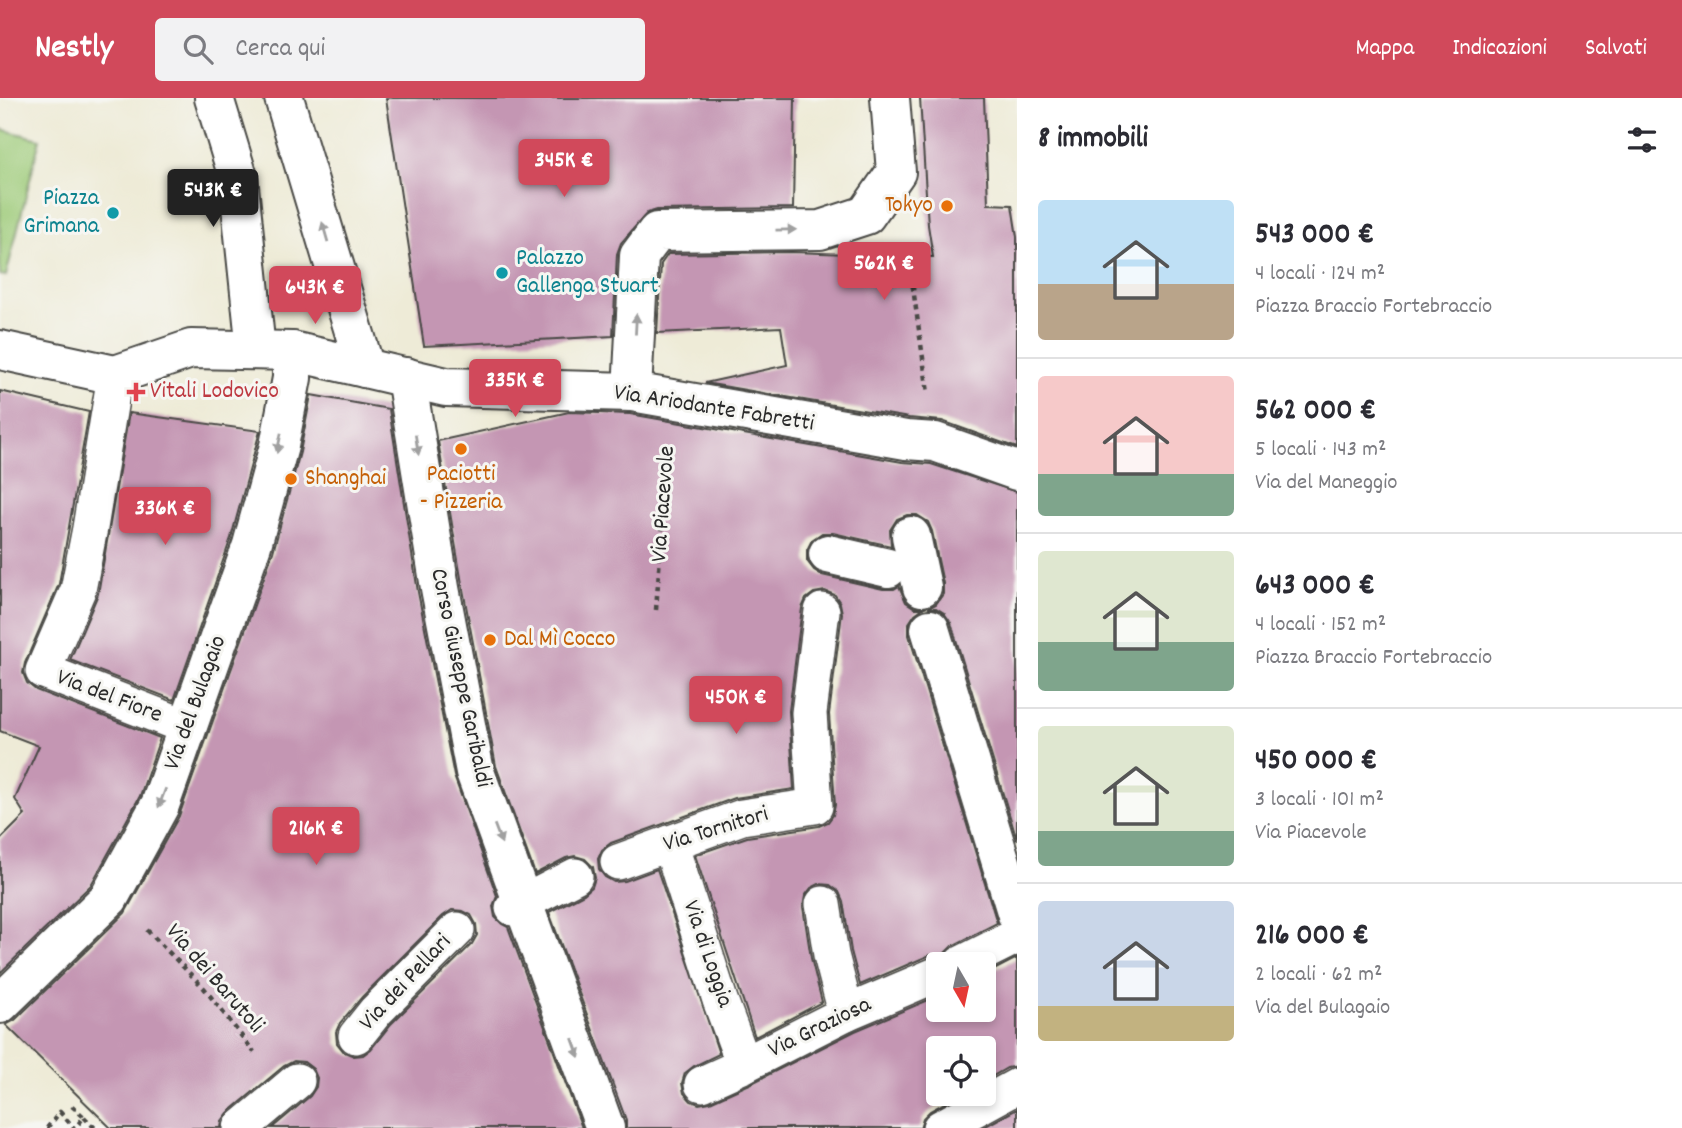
<!DOCTYPE html>
<html lang="it">
<head>
<meta charset="utf-8">
<style>
	:root { --surface:#fff; --page:#f2f2f3; --text:#2b2b33; --muted:#7c7c81; --line:#e1e1e2; --accent:#d1495b }
	body { margin:0; font-family:Dekko,sans-serif; background:var(--page); color:var(--text); height:100vh; display:flex; flex-direction:column; font-size:26px; white-space:nowrap }
	* { box-sizing:border-box; margin:0 }
	p { font-size:23px; color:var(--muted) }
	.icon { flex:none; width:38px; height:38px; fill:none; stroke:currentColor; stroke-width:2; stroke-linecap:round; stroke-linejoin:round }
	.map { position:relative; flex:1; overflow:hidden }
	.panel { display:flex; flex-direction:column; background:var(--surface); width:665px }
	.panel>* { flex:none }
	.needle { width:46px; rotate:171deg }
	.fabs { position:absolute; left:926px; top:854px; display:grid; gap:14px }
	.fabs a { display:grid; place-items:center; width:70px; height:70px; border-radius:7px; background:var(--surface); box-shadow:0 4px 10px #0003; font-size:35px }
	.price { position:absolute; translate:-50% -60px; padding:0 16px; border-radius:7px; background:var(--accent); color:#fff; font-size:23px; line-height:46px; filter:drop-shadow(0 2px 4px #0008) }
	.price::after { content:''; position:absolute; left:50%; top:42px; width:21px; height:16px; margin-left:-10px; background:inherit; clip-path:polygon(0 0,100% 0,50% 100%) }
	.price.on { background:#222; color:#fff }
	ul { padding:0; list-style:none }
	li { display:flex; align-items:center; gap:21px; height:175px; padding:0 21px }
	li+li { border-top:2px solid var(--line) }
	li span { display:grid; place-items:center; flex:none; width:196px; height:140px; border-radius:7px; color:#555 }
	li>.icon { margin-inline-start:auto }
	span .icon { width:84px; height:84px; fill:#fffc; stroke-width:1 }
	li b { font-size:30px }
	h2 { display:flex; justify-content:space-between; align-items:center; height:84px; padding:0 21px; font-size:30px }
	header { display:flex; align-items:center; gap:42px; box-sizing:border-box; height:98px; padding:0 35px; background:var(--accent); color:#fff }
	header strong { font-size:33px }
	nav { display:flex; gap:38px; margin-inline-start:auto; font-size:24px }
	.search { width:490px; height:63px; background:var(--page); display:flex; align-items:center; gap:18px; box-sizing:border-box; padding:0 24px; border-radius:7px; color:var(--muted); font-size:26px }
	main { display:flex; flex:1; min-height:0 }
	.map>svg:first-child { display:block }
	.green { fill:#9ecb79; stroke:#647b52; stroke-width:2 }
	.building { fill:#c496b3; fill-rule:evenodd }
	.lines { fill:none; stroke-linecap:round; stroke-linejoin:round }
	.lane-casing { stroke:#484845; stroke-width:38 }
	.street-casing { stroke:#484845; stroke-width:42 }
	.secondary-casing { stroke:#484845; stroke-width:42 }
	.path { stroke:#484845; stroke-width:4.5; stroke-dasharray:5 5; stroke-linecap:butt }
	.lane { stroke:#fff; stroke-width:35 }
	.street { stroke:#fff; stroke-width:38 }
	.secondary { stroke:#fff; stroke-width:38 }
	.oneway { fill:#a0a0a0 }
	.food-dot { fill:#e8710a; stroke:#f6f6f2; stroke-width:2.5 }
	.culture-dot { fill:#0f9aa8; stroke:#f6f6f2; stroke-width:2.5 }
	.health-dot { fill:#e0444e; stroke:#f6f6f2; stroke-width:2.5 }
	.labels { text-anchor:middle; dominant-baseline:central; stroke-width:6; stroke-linejoin:round; paint-order:stroke }
	.culture-label { font-size:24px; fill:#0d838f; stroke:#f6f6f2; text-anchor:end }
	.food-label { font-size:24px; fill:#c56008; stroke:#f6f6f2; text-anchor:start }
	.health-label { font-size:24px; fill:#be3a42; stroke:#f6f6f2; text-anchor:start }
	.street-label { font-size:24px; fill:#2b2b2b; stroke:#f6f6f2 }
</style>
</head>
<body>
<header>
<strong>Nestly</strong>
<div class="search"><svg class="icon" aria-label="search" viewBox="0 0 24 24"><circle cx="10" cy="10" r="6"/><path d="M15 15l6 6"/></svg>Cerca qui</div>
<nav><a>Mappa</a><a>Indicazioni</a><a>Salvati</a></nav>
</header>
<main>
<div class="map">
<svg width="1017" height="1030" viewBox="0 0 1017 1030">
	<rect width="100%" height="100%" fill="#f6f6f2"/>
	<filter id="ink" filterUnits="userSpaceOnUse"><feTurbulence type="fractalNoise" baseFrequency=".0143" numOctaves="2"/><feDisplacementMap in="SourceGraphic" scale="14" xChannelSelector="R" yChannelSelector="G"/><feConvolveMatrix kernelMatrix="1 2 1 2 8 2 1 2 1" color-interpolation-filters="sRGB"/></filter>
	<filter id="wash" filterUnits="userSpaceOnUse"><feTurbulence type="fractalNoise" baseFrequency=".00686" numOctaves="4" result="noise"/><feDisplacementMap in="SourceGraphic" scale="28" xChannelSelector="R" yChannelSelector="G"/><feGaussianBlur stdDeviation="1.57" result="paint"/><feColorMatrix in="noise" values="0 0 0 0 0 0 0 0 0 0 0 0 0 0 0 0 0 1.4 0 .05"/><feComposite in="paint" operator="in"/></filter>
	<g filter="url(#wash)">
		<rect width="100%" height="100%" fill="#eeebd7"/>
		<polygon class="green" points="0,31 40,41 6,178 0,177"/>
		<g id="blocks">
			<g class="building">
				<polygon points="386,0 795,0 793,110 657,112 647,115 621,145 617,156 613,238 424,248"/>
				<polygon points="920,0 984,0 988,106 1012,107 1017,139 1017,350 942,323 909,320 705,285 787,267 781,229 657,235 661,166 668,156 792,154 933,159 928,127"/>
				<polygon points="0,293 89,314 59,486 25,565 23,575 27,585 36,592 160,640 140,698 91,787 0,875 0,742 25,717 15,701 39,648 0,633"/>
				<path d="M311,297L389,311L418,494L454,678L497,798L493,808L495,819L502,826L508,829L582,1030H272L310,998L316,989L317,980L313,971L304,964L294,963L284,968L228,1015L222,1023L221,1030H111L6,927L15,922L125,815L179,718L273,454L300,354ZM452,812L463,813L471,817L476,826L477,837L472,846L391,926L371,951L363,957L354,958L344,954L337,945L336,934L340,925L362,899L443,818Z"/>
				<polygon points="569,314 630,316 902,364 931,366 1017,394 1017,742 951,525 944,515 936,510 928,510 936,506 943,496 943,485 932,433 928,424 917,417 907,417 897,421 890,432 891,448 833,435 822,435 812,442 807,452 807,463 814,472 822,477 883,491 894,491 899,488 906,504 915,510 923,510 915,516 909,525 909,537 997,825 952,848 943,857 930,857 860,887 851,853 843,803 839,794 830,787 819,786 811,790 805,798 803,809 811,860 822,904 755,939 695,757 747,739 819,728 828,724 833,717 835,707 829,616 842,515 840,505 835,497 825,493 814,495 806,501 802,510 789,613 794,691 735,700 611,745 602,752 598,761 599,771 605,779 614,784 625,783 657,771 719,956 694,968 685,975 682,985 684,995 691,1003 699,1006 710,1004 752,985 855,933 938,898 938,912 984,912 984,877 1017,860 1017,968 1007,970 984,983 984,950 938,950 938,996 961,996 930,1013 923,1020 920,1030 626,1030 626,1022 549,814 584,796 592,789 595,780 593,769 585,761 575,758 566,760 535,776 496,668 462,486 438,343"/>
				<polygon points="129,315 260,333 231,440 174,602 70,562 98,496"/>
				<polygon points="1017,1011 1017,1030 982,1030"/>
			</g>
		</g>
	</g>
	<g filter="url(#ink)">
		<use href="#blocks" fill-opacity="0" stroke="#484845" stroke-width="2"/>
		<g class="lines">
			<g class="lane-casing">
				<g id="lane">
					<polyline points="115,277 90,430 78,492 43,573 187,629"/>
					<polyline points="670,745 720,902 744,967"/>
					<polyline points="618,764 742,719 815,708 809,615 822,513"/>
					<polyline points="823,806 831,857 846,915"/>
					<polyline points="513,810 575,778"/>
					<polyline points="961,866 1017,838"/>
					<polyline points="356,938 376,913 457,832"/>
					<polyline points="702,986 744,967 846,915 938,876"/>
					<polyline points="241,1030 297,983"/>
					<polyline points="940,1030 1017,988"/>
				</g>
			</g>
			<g class="street-casing">
				<g id="street">
					<polyline points="214,0 238,79 256,252"/>
					<polyline points="284,0 365,270"/>
					<polyline points="406,279 440,490 475,674 605,1030"/>
					<polyline points="632,294 639,158 657,134 820,132 866,117 896,74 890,0"/>
					<polyline points="911,438 922,489"/>
					<polyline points="828,456 888,470"/>
					<polyline points="930,531 1017,817"/>
					<polyline points="0,906 109,800 160,707 252,447 279,348 292,280 292,253"/>
				</g>
			</g>
			<g class="secondary-casing">
				<polyline id="secondary" points="0,252 115,277 191,251 292,253 446,289 632,294 906,342 935,344 1017,373"/>
			</g>
			<g class="path">
				<polyline points="907,148 928,295"/>
				<polyline points="656,512 668,351"/>
				<polyline points="147,832 204,890 254,954"/>
				<polyline points="72,1008 84,1019 75,1030"/>
				<polyline points="84,1019 95,1030"/>
				<polyline points="47,1030 60,1014 74,1030"/>
			</g>
			<use href="#lane" class="lane"/>
			<use href="#street" class="street"/>
			<use href="#secondary" class="secondary"/>
		</g>
		<defs><path id="oneway-solid" d="M-6-.8H1V-3.2L6.5 0L1 3.2V.8H-6Z" transform="scale(1.75)"/></defs>
		<g class="oneway">
			<use href="#oneway-solid" transform="translate(786 132) rotate(-1)"/>
			<use href="#oneway-solid" transform="translate(325 134) rotate(-106)"/>
			<use href="#oneway-solid" transform="translate(636 226) rotate(-87)"/>
			<use href="#oneway-solid" transform="translate(279 345) rotate(102)"/>
			<use href="#oneway-solid" transform="translate(417 347) rotate(81)"/>
			<use href="#oneway-solid" transform="translate(162 700) rotate(111)"/>
			<use href="#oneway-solid" transform="translate(498 736) rotate(69)"/>
			<use href="#oneway-solid" transform="translate(576 950) rotate(70)"/>
		</g>
	</g>
	<g class="food-dot">
		<circle cx="947" cy="108" r="7"/>
		<circle cx="461" cy="351" r="7"/>
		<circle cx="291" cy="381" r="7"/>
		<circle cx="490" cy="542" r="7"/>
	</g>
	<g class="culture-dot">
		<circle cx="113" cy="115" r="7"/>
		<circle cx="502" cy="175" r="7"/>
	</g>
	<path class="health-dot" d="M132.5 283.5h7v7h7v7h-7v7h-7v-7h-7v-7h7z"/>
	<g class="labels">
		<g class="culture-label">
			<text x="99" y="101">Piazza<tspan x="99" dy="28">Grimana</tspan></text>
			<text x="516" y="161" text-anchor="start">Palazzo<tspan x="516" dy="28">Gallenga Stuart</tspan></text>
		</g>
		<g class="food-label">
			<text x="933" y="108" text-anchor="end">Tokyo</text>
			<text x="461" y="377" text-anchor="middle">Paciotti<tspan x="461" dy="28">- Pizzeria</tspan></text>
			<text x="305" y="381">Shanghai</text>
			<text x="504" y="542">Dal Mì Cocco</text>
		</g>
		<g class="health-label">
			<text x="150" y="294">Vitali Lodovico</text>
		</g>
		<g class="street-label">
			<text transform="translate(714 311) rotate(9)">Via Ariodante Fabretti</text>
			<text transform="translate(664 406) rotate(-86)">Via Piacevole</text>
			<text transform="translate(460 580) rotate(78)">Corso Giuseppe Garibaldi</text>
			<text transform="translate(109 599) rotate(21)">Via del Fiore</text>
			<text transform="translate(196 605) rotate(-70)">Via del Bulagaio</text>
			<text transform="translate(716 732) rotate(-17)">Via Tornitori</text>
			<text transform="translate(707 856) rotate(71)">Via di Loggia</text>
			<text transform="translate(214 881) rotate(49)">Via dei Barutoli</text>
			<text transform="translate(406 885) rotate(-47)">Via dei Pellari</text>
			<text transform="translate(820 930) rotate(-26)">Via Graziosa</text>
		</g>
	</g>
</svg>
<div class="fabs">
<a><svg class="needle" viewBox="-14 -14 28 28"><path d="M0-13l5 13h-10z" fill="#e53935"/><path d="M0 13l5-13h-10z" fill="#7c7c81"/></svg></a>
<a><svg class="icon" aria-label="locate" viewBox="0 0 24 24"><circle cx="12" cy="12" r="6"/><path d="M12 2v4M12 18v4M2 12h4M18 12h4"/></svg></a>
</div>
<b class="price" style="left:564px;top:101px">345K €</b>
<b class="price on" style="left:213px;top:131px">543K €</b>
<b class="price" style="left:884px;top:204px">562K €</b>
<b class="price" style="left:315px;top:228px">643K €</b>
<b class="price" style="left:515px;top:321px">335K €</b>
<b class="price" style="left:165px;top:449px">336K €</b>
<b class="price" style="left:736px;top:638px">450K €</b>
<b class="price" style="left:316px;top:769px">216K €</b>
</div>
<section class="panel">
<h2>8 immobili<svg class="icon" aria-label="filters" viewBox="0 0 24 24"><path d="M4 7h16M4 17h16"/><circle cx="9" cy="7" r="2"/><circle cx="15" cy="17" r="2"/></svg></h2>
<ul>
<li><span style="background:linear-gradient(#bfe0f5 60%,#b9a48a 0)"><svg class="icon" aria-label="home" viewBox="0 0 24 24"><path d="M3 11l9-7 9 7M6 9v11h12V9"/></svg></span><div><b>543 000 €</b><p>4 locali · 124 m²</p><p>Piazza Braccio Fortebraccio</p></div></li>
<li><span style="background:linear-gradient(#f6c9c9 70%,#7fa58c 0)"><svg class="icon" aria-label="home" viewBox="0 0 24 24"><path d="M3 11l9-7 9 7M6 9v11h12V9"/></svg></span><div><b>562 000 €</b><p>5 locali · 143 m²</p><p>Via del Maneggio</p></div></li>
<li><span style="background:linear-gradient(#dfe7d0 65%,#7fa58c 0)"><svg class="icon" aria-label="home" viewBox="0 0 24 24"><path d="M3 11l9-7 9 7M6 9v11h12V9"/></svg></span><div><b>643 000 €</b><p>4 locali · 152 m²</p><p>Piazza Braccio Fortebraccio</p></div></li>
<li><span style="background:linear-gradient(#dfe7d0 75%,#7fa58c 0)"><svg class="icon" aria-label="home" viewBox="0 0 24 24"><path d="M3 11l9-7 9 7M6 9v11h12V9"/></svg></span><div><b>450 000 €</b><p>3 locali · 101 m²</p><p>Via Piacevole</p></div></li>
<li><span style="background:linear-gradient(#c9d6e8 75%,#c2b280 0)"><svg class="icon" aria-label="home" viewBox="0 0 24 24"><path d="M3 11l9-7 9 7M6 9v11h12V9"/></svg></span><div><b>216 000 €</b><p>2 locali · 62 m²</p><p>Via del Bulagaio</p></div></li>
</ul>
</section>
</main>
</body>
</html>
